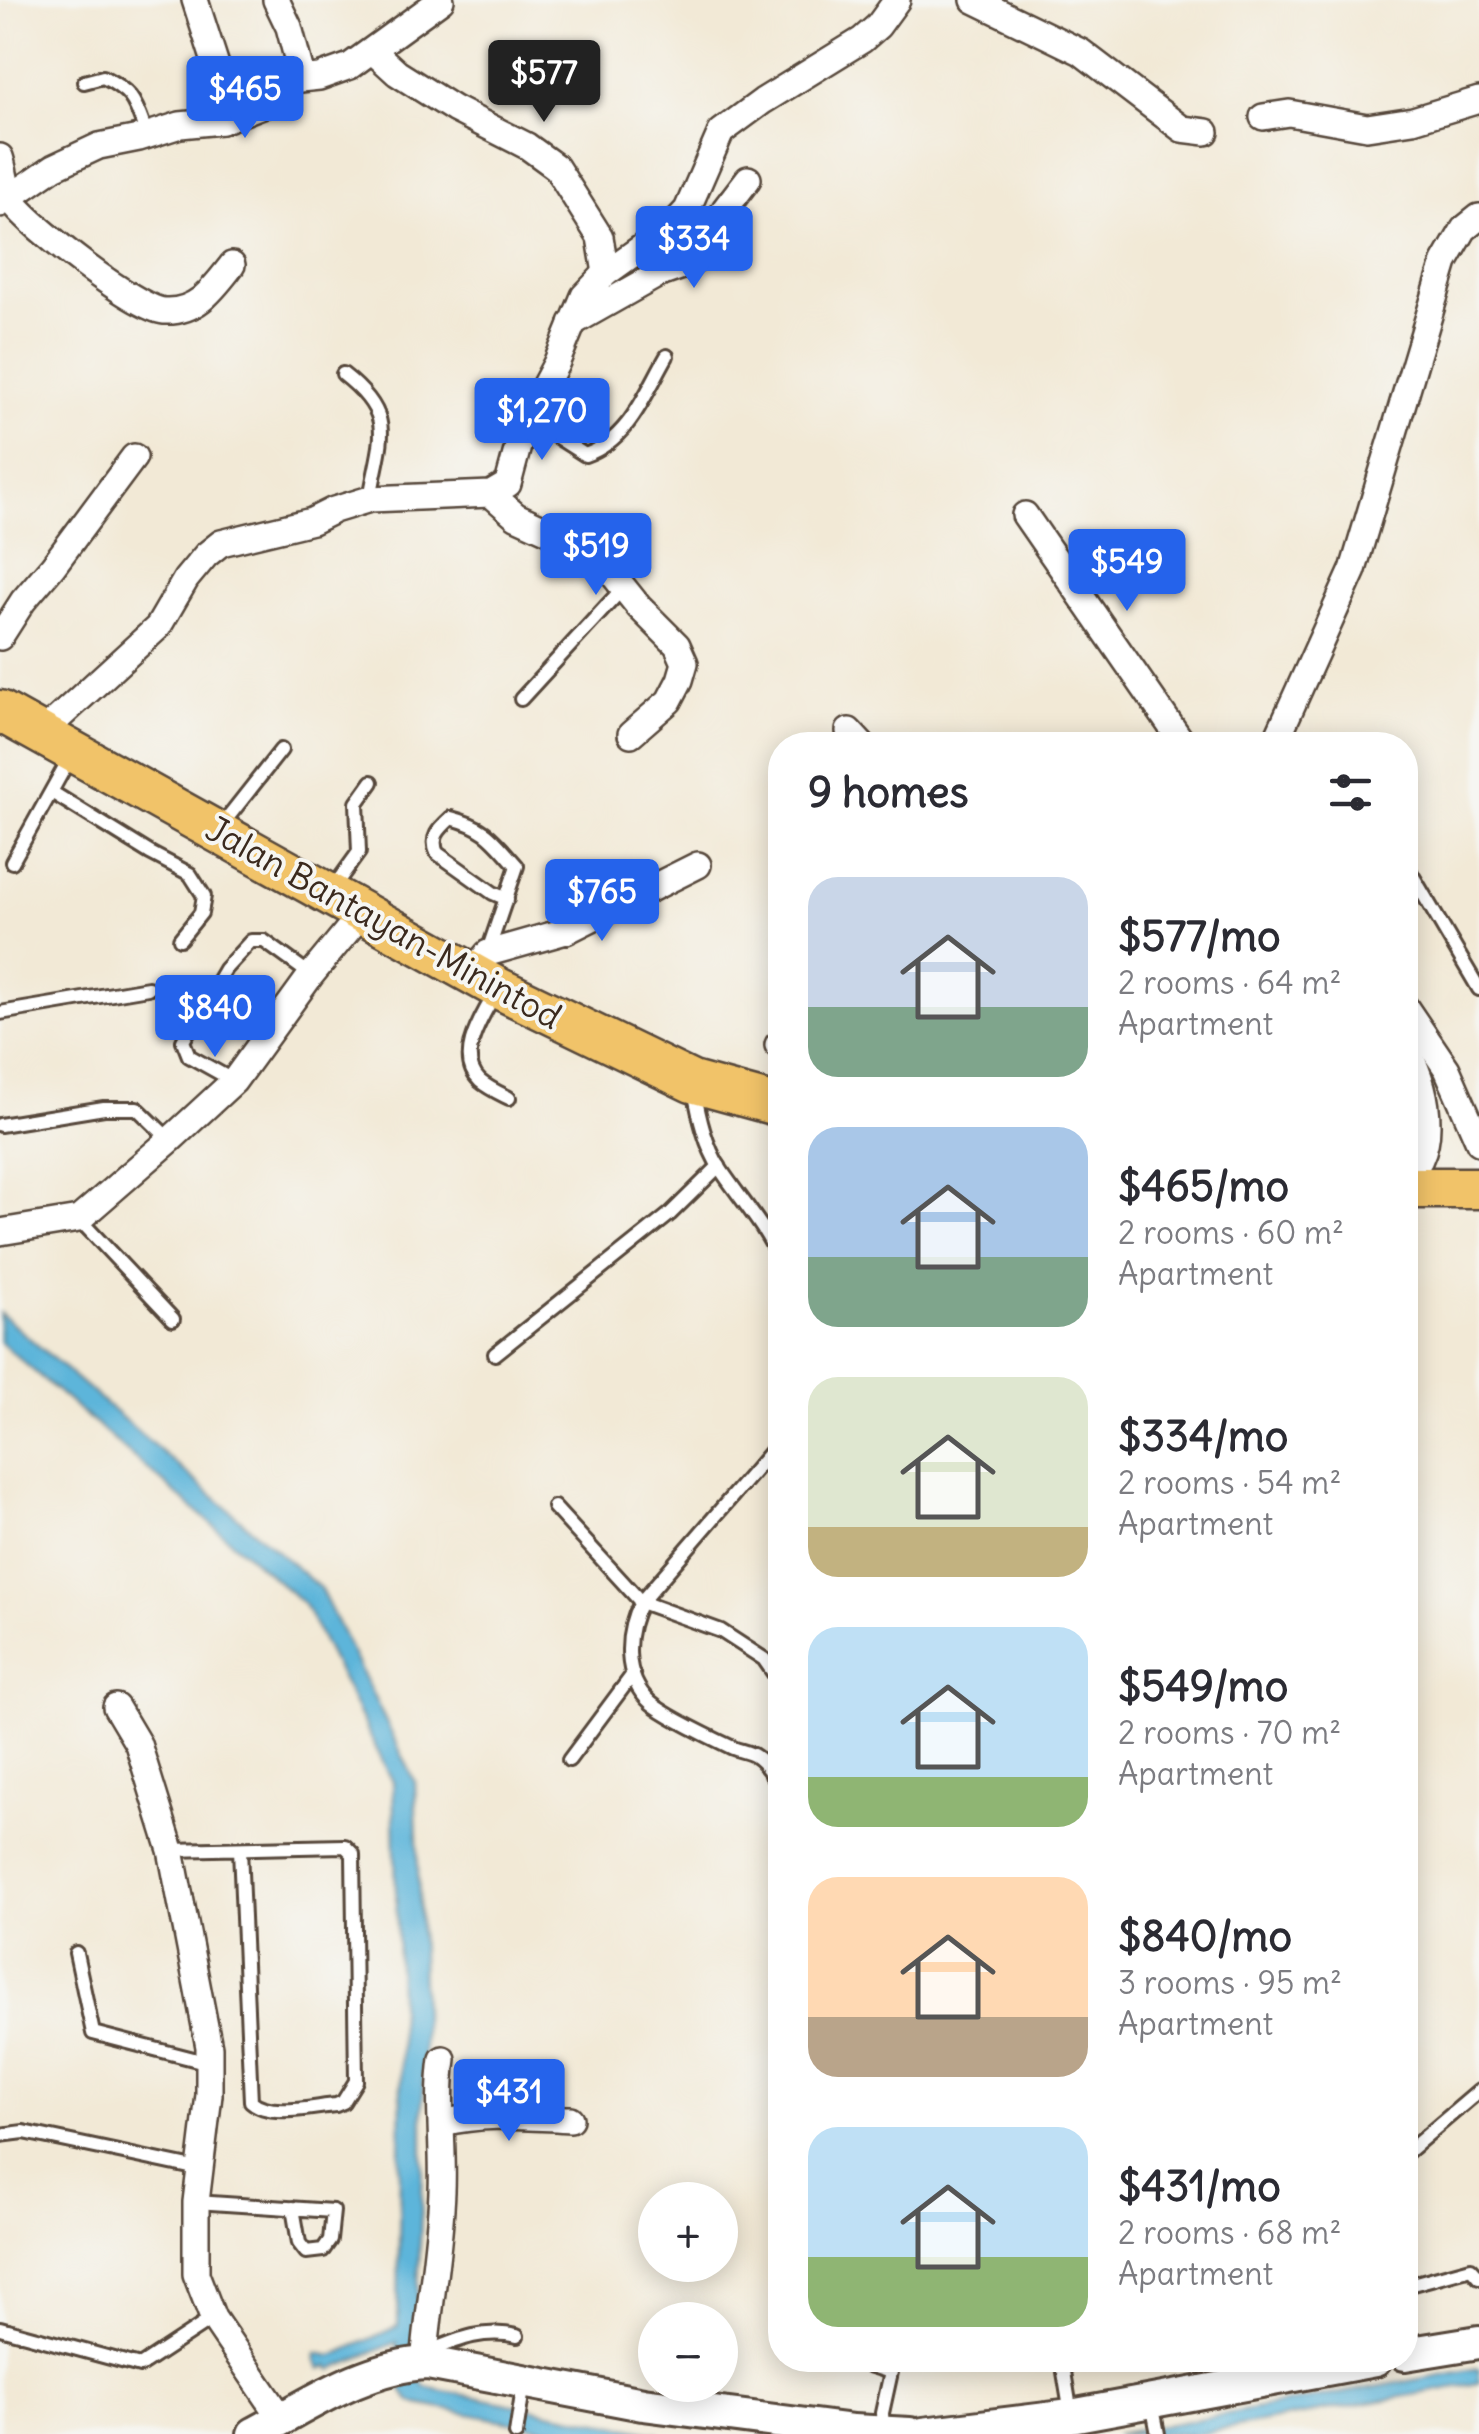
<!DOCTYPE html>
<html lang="en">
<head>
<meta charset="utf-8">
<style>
	:root { --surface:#fff; --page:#f7f7f7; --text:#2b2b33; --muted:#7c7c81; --accent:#2563eb }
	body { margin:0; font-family:Delius,sans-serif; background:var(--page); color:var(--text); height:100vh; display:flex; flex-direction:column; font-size:38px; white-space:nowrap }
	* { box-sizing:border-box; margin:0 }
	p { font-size:32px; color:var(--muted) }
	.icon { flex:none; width:55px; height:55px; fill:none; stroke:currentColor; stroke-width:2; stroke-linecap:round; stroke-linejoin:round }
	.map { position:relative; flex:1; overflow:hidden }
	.sheet { position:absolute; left:768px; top:732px; width:650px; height:1640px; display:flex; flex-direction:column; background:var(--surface); border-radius:40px; box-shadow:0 5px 25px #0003 }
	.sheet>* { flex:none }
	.fabs { position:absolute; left:638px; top:2182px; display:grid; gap:20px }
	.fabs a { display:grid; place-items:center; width:100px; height:100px; border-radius:50%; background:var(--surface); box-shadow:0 5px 25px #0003; font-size:50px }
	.price { position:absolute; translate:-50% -85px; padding:0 22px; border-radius:10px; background:var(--accent); color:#fff; font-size:32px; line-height:65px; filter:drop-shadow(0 2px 5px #0008) }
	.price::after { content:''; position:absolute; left:50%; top:60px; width:30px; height:22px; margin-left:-15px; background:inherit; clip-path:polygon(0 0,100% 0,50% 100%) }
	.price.selected { background:#222; color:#fff }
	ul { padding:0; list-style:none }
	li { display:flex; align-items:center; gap:30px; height:250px; padding:0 40px }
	li span { display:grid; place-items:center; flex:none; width:280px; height:200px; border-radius:30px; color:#555 }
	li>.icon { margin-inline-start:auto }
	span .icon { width:120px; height:120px; fill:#fffc; stroke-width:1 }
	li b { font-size:42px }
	h2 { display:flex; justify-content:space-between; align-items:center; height:120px; padding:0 40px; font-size:42px }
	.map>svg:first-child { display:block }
	.water { fill:#5db5da; stroke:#4c707c; stroke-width:2.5 }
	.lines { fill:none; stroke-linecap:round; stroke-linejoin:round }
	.service-casing { stroke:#56473a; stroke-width:18 }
	.minor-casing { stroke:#56473a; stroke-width:30 }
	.tertiary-casing { stroke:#56473a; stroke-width:38 }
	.primary-casing { stroke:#56473a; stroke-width:45 }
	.service { stroke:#fff; stroke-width:12 }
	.minor { stroke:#fff; stroke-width:25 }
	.tertiary { stroke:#fff; stroke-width:32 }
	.primary { stroke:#f1c369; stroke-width:40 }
	.labels { text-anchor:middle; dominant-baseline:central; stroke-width:8; stroke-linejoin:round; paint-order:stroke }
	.street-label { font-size:35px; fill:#3b2a1e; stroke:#f6f6f2 }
</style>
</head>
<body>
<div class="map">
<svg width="1479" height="2434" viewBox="0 0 1479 2434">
	<rect width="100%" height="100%" fill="#f6f6f2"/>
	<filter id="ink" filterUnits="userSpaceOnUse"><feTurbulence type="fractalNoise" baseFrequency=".01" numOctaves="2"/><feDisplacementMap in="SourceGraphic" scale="20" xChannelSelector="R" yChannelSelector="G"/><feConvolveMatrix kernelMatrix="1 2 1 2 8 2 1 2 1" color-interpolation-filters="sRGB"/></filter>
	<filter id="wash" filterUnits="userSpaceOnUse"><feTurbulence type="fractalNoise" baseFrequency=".0048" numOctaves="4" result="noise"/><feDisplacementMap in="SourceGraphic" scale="40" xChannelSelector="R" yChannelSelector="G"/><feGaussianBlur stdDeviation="2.25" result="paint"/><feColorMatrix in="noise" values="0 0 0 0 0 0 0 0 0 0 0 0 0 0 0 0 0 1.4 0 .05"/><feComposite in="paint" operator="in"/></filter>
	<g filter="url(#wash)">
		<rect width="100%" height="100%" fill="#f2e9d6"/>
		<g class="water">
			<path d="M0,1313L320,1588L415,1781L423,2011V2168L416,2339L422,2383L425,2387L660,2434H573L417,2404C393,2395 399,2364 397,2342L332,2370L329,2366L320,2369L316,2361L317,2353L333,2356L398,2326L401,2075L393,1782L304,1604L0,1342Z"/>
			<polygon points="1479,2368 1479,2383 1198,2434 1116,2434"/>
		</g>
	</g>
	<g filter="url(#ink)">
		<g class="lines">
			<g class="service-casing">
				<g id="service">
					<path d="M84,82L103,77C130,91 134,98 144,127L140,136"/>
					<path d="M343,374C398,417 380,438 370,499"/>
					<path d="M524,424L549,432L585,455C629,440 645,394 667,356"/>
					<polyline points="521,699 623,588"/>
					<polyline points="53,793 150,853 190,874 204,896 201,913 180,939"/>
					<polyline points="221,826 281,750"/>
					<polyline points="12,862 72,754"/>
					<polyline points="1405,863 1479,989"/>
					<polyline points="333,888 359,852 357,803 372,782"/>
					<path d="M488,951L517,866C493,839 486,827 451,818C439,829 430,837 437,853L493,893L507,899"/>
					<path d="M497,990C484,1014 454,1056 480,1081C488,1088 499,1093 509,1098"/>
					<polyline points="0,1013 148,988"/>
					<polyline points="234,1081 189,1056 183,1041 225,969 251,941 264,941 311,975"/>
					<path d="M694,1089C699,1117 705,1145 721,1170C741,1200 766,1227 780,1261"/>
					<polyline points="0,1125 104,1108 137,1108 170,1140"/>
					<polyline points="79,1219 173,1319"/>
					<polyline points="495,1354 670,1214 719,1166"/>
					<polyline points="554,1507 641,1602 721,1631 764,1659 780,1682"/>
					<polyline points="569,1760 633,1674"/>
					<path d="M779,1787C773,1776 766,1763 755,1756C749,1752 740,1751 733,1748C714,1739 666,1716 651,1703C622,1677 625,1633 641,1602L780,1441"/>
					<path d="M171,1850L345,1846L353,1854L356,2081L343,2102L336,2105C312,2107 270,2118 251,2101L240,1849"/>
					<polyline points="76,1953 93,2033 209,2063"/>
					<polyline points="0,2135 24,2132 199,2169"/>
					<polyline points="1405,2154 1479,2091"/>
					<polyline points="196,2202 333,2211 330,2240 323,2250 306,2252 299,2243 293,2208"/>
					<polyline points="1405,2286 1471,2268 1479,2277"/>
					<polyline points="0,2328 140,2366 213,2318"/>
					<path d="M425,2353C457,2340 483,2328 517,2336"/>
					<polyline points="852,2360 891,2372 882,2413 883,2430"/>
					<polyline points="1062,2360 1071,2414"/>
					<polyline points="1152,2403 1158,2434"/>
					<polyline points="516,2434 524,2382"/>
				</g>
			</g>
			<g class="minor-casing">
				<g id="minor">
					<polyline points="195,0 224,90 221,121"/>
					<polyline points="276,0 289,27 300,69 291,80"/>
					<polyline points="974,0 1081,52 1182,129 1206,132"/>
					<polyline points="373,51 397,73 454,109 527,146 556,167 600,237 606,273"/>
					<polyline points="1263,117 1289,113 1367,127 1413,120 1479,100"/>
					<path d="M0,157C5,171 5,190 13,202C30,226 136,309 164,311C197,313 214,288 232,265"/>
					<polyline points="0,204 54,167 99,146 139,138 180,125 221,121 262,105 291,80 319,77 350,66 441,0"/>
					<polyline points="572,323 657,275 691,263 711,240 725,209 748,179"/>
					<polyline points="491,494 516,516 560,536 579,554 611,572 639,607 677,645 685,663 680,680 669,701 631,734"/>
					<polyline points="1025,515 1184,745"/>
					<polyline points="0,637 23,601 53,566 134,457"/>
					<polyline points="849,731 862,745"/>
					<polyline points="41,734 158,627 186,579 206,555 221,543 312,521 334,510 370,499 491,494 508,484 524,424 556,364 584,296 606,273 672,226 687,210 721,132 763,101 862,40 878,26 897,0"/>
					<polyline points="1274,745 1353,570 1445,262 1464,229 1479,217"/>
					<polyline points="471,973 488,953 566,931 698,865"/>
					<polyline points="1405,1007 1447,1069 1479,1142"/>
					<polyline points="778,1045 780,1044"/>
					<path d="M1405,1048C1427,1080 1441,1152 1405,1177"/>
					<polyline points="0,1232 79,1219 170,1140 234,1081 311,975 362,913"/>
					<polyline points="116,1707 138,1744 171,1850 209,2047 209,2095 196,2202 196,2274 213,2318 282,2419"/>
					<path d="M443,2123C485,2112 527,2117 570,2119"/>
					<path d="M428,2363L425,2353C430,2299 440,2245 442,2191C444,2147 437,2102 443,2059"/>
				</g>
			</g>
			<g class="tertiary-casing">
				<g id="tertiary">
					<polyline points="1405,2354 1479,2342"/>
					<path d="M254,2434C309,2405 364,2366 428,2363L643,2404L853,2431L910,2434"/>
					<polyline points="923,2434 1071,2416 1375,2360"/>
				</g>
			</g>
			<g class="primary-casing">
				<g id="primary">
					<polyline points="0,711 498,988 692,1082 780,1106"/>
					<polyline points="1405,1188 1479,1188"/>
				</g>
			</g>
			<use href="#service" class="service"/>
			<use href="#minor" class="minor"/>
			<use href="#tertiary" class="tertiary"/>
			<use href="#primary" class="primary"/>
		</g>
	</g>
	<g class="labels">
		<g class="street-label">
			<text transform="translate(384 922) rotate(29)">Jalan Bantayan-Minintod</text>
		</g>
	</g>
</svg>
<div class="fabs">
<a>+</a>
<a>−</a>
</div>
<b class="price selected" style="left:544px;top:125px">$577</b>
<b class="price" style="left:245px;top:141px">$465</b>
<b class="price" style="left:694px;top:291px">$334</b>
<b class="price" style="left:542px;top:463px">$1,270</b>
<b class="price" style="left:596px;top:598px">$519</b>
<b class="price" style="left:1127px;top:614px">$549</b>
<b class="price" style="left:602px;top:944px">$765</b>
<b class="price" style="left:215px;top:1060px">$840</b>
<b class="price" style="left:509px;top:2144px">$431</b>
<section class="sheet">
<h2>9 homes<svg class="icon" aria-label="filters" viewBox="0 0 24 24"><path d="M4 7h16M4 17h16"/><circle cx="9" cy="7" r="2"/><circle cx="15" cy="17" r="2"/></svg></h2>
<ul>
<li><span style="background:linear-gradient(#c9d6e8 65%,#7fa58c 0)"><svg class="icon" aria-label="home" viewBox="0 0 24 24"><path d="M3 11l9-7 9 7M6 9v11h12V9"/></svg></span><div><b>$577/mo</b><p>2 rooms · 64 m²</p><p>Apartment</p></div></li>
<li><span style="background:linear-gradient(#a9c7e8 65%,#7fa58c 0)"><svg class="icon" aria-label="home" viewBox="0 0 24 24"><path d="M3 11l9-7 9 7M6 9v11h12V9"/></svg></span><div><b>$465/mo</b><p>2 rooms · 60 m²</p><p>Apartment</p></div></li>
<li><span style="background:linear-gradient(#dfe7d0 75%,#c2b280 0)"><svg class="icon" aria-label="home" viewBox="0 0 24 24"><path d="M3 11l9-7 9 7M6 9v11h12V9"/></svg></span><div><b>$334/mo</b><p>2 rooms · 54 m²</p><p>Apartment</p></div></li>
<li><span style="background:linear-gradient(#bfe0f5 75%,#8fb573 0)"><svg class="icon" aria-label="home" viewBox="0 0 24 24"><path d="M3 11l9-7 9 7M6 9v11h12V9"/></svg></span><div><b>$549/mo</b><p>2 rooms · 70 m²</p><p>Apartment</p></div></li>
<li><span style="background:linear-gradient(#ffd9b3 70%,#b9a48a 0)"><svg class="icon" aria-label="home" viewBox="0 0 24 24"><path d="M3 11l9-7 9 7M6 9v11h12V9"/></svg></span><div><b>$840/mo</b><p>3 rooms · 95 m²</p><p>Apartment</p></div></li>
<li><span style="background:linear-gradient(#bfe0f5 65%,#8fb573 0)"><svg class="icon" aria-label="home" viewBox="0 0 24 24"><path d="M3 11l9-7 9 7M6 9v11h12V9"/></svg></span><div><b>$431/mo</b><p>2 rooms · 68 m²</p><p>Apartment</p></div></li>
</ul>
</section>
</div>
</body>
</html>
